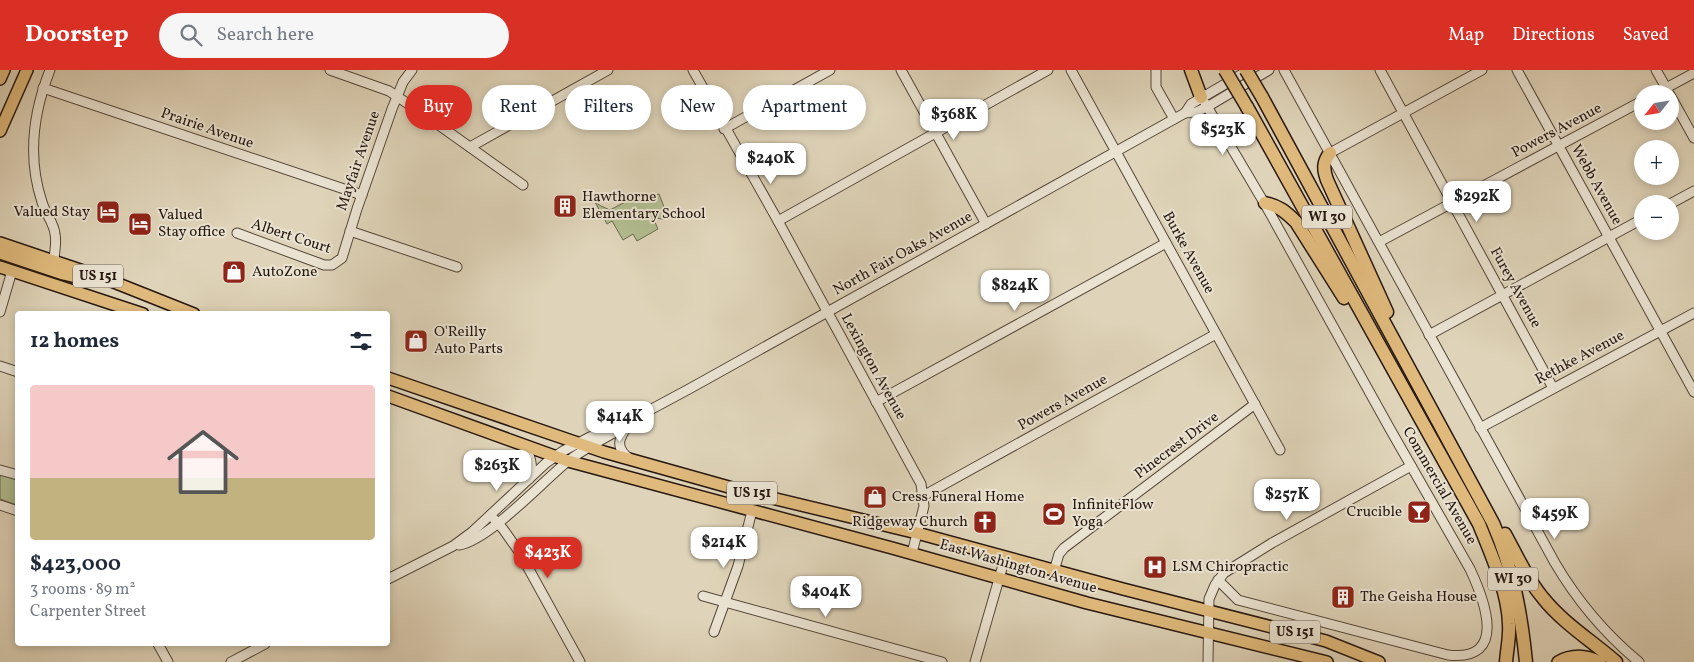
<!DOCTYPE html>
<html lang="en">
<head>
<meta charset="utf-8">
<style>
	:root { --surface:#fff; --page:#f6f6f7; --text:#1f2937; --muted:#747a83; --line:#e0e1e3; --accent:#d93025 }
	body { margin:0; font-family:Vollkorn,serif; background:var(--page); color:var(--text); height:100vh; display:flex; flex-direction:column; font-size:19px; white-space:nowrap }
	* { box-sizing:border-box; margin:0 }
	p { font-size:16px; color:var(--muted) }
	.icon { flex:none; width:28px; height:28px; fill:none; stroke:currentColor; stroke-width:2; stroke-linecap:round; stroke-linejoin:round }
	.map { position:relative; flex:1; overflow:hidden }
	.side { position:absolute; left:15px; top:241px; width:375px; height:335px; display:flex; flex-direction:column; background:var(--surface); border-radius:5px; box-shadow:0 2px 8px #0003 }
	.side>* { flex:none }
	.top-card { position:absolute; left:405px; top:15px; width:475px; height:45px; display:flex; gap:10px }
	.needle { width:32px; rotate:240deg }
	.tools { position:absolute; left:1634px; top:15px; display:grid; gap:10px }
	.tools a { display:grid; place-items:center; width:45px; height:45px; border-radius:50%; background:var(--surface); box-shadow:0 2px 8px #0003; font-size:25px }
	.price { position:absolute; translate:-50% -42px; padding:0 11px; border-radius:10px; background:#fff; color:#222; font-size:16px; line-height:32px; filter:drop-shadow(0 1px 2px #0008) }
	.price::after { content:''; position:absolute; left:50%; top:30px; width:15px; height:11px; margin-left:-8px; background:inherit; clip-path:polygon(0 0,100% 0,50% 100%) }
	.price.on { background:var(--accent); color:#fff }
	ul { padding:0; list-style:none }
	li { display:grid; align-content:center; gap:10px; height:265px; padding:0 15px }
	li+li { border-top:1px solid var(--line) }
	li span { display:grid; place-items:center; height:155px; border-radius:5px; color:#555 }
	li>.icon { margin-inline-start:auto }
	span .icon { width:90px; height:90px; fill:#fffc; stroke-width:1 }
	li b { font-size:21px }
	h2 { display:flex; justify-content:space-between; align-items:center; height:60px; padding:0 15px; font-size:21px }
	.tag { padding:0 18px; border-radius:22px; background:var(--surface); box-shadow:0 2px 8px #0003; font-size:18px; line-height:45px }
	.tag.on { background:var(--accent); color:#fff }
	header { display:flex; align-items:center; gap:30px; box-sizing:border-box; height:70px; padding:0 25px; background:var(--accent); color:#fff }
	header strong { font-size:24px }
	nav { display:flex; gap:28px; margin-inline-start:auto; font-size:18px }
	.search { width:350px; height:45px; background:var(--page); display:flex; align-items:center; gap:12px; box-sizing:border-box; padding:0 18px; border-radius:28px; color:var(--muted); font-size:19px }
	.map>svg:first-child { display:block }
	.green { fill:#b1bd8f; stroke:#6c6a50 }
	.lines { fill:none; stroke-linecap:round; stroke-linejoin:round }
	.minor-casing { stroke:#55473a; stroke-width:11 }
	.major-casing { stroke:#271810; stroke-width:14 }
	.highway-casing { stroke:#271810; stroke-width:15 }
	.minor { stroke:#eae3d2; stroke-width:9 }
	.major { stroke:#e0ba7c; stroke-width:11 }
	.highway { stroke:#e0ba7c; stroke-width:12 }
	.highway-bridge-casing { stroke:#271810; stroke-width:15; stroke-linecap:butt }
	.highway-bridge { stroke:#e0ba7c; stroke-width:12 }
	.labels { text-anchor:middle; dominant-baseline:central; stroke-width:4; stroke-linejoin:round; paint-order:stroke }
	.shield { fill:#eae3d2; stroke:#62554a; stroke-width:1 }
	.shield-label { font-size:14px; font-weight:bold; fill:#271810 }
	.street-label { font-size:15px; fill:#271810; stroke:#eae3d2 }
	.poi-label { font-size:15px; fill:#271810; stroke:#eae3d2; text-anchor:start }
</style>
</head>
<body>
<header>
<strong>Doorstep</strong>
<div class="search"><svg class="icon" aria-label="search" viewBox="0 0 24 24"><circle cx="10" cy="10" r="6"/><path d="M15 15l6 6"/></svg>Search here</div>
<nav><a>Map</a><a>Directions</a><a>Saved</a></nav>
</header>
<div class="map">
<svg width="1694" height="592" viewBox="0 0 1694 592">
	<rect width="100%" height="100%" fill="#dfd4b9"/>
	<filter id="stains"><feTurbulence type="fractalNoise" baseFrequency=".004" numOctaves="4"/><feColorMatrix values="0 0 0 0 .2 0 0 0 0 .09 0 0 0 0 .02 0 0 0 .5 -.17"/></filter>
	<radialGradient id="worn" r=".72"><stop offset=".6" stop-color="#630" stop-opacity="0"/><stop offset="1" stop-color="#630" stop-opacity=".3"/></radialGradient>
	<g class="green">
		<polygon points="640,124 643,130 650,126 659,124 666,142 664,149 653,148 658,159 637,171 633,164 623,170 612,151 607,154 595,132 601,136 610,140"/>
		<polygon points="0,404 17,410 17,435 0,429"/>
	</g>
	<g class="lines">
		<g class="minor-casing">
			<g id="minor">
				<path d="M50,0C33,43 27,87 42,132C45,143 54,153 55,164C57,173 54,183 54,191"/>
				<polyline points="330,0 389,21 429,48 523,115"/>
				<polyline points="693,0 778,151 921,414 924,436 912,483"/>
				<polyline points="901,0 986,154"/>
				<polyline points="1071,0 1280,380"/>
				<polyline points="1156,0 1156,17 1174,49"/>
				<path d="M1284,0L1555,493C1578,532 1604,563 1639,592"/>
				<polyline points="1380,0 1553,318"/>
				<polyline points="1517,0 1694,322"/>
				<polyline points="1656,0 1668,21"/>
				<polyline points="43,18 362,125"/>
				<polyline points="1655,24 1694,3"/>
				<polyline points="1670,25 1694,68"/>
				<path d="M1205,33L1266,136L1390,359L1470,499C1484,529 1509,592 1448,585L1238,530L1218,510"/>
				<polyline points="1185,43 1191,34 1249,0"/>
				<polyline points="724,59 830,0"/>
				<polyline points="470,77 608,0"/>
				<polyline points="1330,83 1482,0"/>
				<polyline points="1670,134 1694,121"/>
				<polyline points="778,151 1048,0"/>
				<polyline points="350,161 457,197"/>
				<polyline points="237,163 324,195 332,195 342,188 357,139 392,39 403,12 412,0"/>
				<polyline points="1379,172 1642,31"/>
				<polyline points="0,242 12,201"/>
				<polyline points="1429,265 1642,149"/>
				<polyline points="0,296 18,302"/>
				<polyline points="876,332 1166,173"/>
				<path d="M628,356C618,369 615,378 630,389"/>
				<polyline points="1480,358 1694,243"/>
				<path d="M522,374C531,386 534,395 529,409"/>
				<polyline points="0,400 18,405"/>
				<polyline points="923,426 1216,264"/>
				<polyline points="0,435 18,441"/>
				<polyline points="494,449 503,459 520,483 580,592"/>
				<path d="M459,475C489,470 542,412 568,391C585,378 605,368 624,357"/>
				<polyline points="1054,501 1059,484 1064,478 1255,334"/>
				<polyline points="388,509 453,476 472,462 546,393 563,381 590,367 635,348 689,319 1185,43 1196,42 1207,37 1269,0"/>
				<polyline points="703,526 942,592"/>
				<polyline points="714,562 738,496 752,441"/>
				<polyline points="158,574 168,592"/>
				<polyline points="231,592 265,574"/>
				<polyline points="975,592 1005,488"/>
				<polyline points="1208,592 1209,529 1215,515 1224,503 1272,473 1411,396"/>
			</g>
		</g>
		<g class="major-casing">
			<g id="major">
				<polyline points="0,9 4,0"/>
				<polyline points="0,61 27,0"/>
				<polyline points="0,173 101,207 194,244"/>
				<polyline points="0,183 63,204 89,210"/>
				<polyline points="0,197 143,244"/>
				<polyline points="388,308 604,382 743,421 917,463 1123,519 1303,565 1326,571 1379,592"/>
				<polyline points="388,326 568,391 892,478 1087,533 1327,592"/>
				<path d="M1558,592C1572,584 1586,585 1600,592"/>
			</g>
		</g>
		<g class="highway-casing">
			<g id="highway">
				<polyline points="1191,0 1201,27"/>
				<path d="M1262,27L1493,453C1513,499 1521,542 1526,592"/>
				<path d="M1247,37L1479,454C1491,484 1508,521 1509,554C1510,566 1507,579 1506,592"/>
				<path d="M1330,83C1323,92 1323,99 1327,110L1387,242"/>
				<path d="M1265,133C1279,136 1286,142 1296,152L1344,228"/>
				<path d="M1505,464C1517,486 1527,509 1543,528C1563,553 1592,571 1616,592"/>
			</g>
		</g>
		<use href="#minor" class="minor"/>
		<use href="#major" class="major"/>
		<use href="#highway" class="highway"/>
		<g class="highway-bridge-casing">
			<g id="highway-bridge">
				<polyline points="1225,0 1247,37"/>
				<polyline points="1246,0 1262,27"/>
			</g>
		</g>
		<use href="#highway-bridge" class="highway-bridge"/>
	</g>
	<defs>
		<g id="building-square" transform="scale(1.25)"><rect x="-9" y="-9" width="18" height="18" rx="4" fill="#8f2418" stroke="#eae3d2"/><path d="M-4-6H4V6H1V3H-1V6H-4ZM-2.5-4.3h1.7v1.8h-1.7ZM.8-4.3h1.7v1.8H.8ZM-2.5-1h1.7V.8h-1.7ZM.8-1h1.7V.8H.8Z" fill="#fff"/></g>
		<g id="hotel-square" transform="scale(1.25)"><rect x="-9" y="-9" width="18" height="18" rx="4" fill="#8f2418" stroke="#eae3d2"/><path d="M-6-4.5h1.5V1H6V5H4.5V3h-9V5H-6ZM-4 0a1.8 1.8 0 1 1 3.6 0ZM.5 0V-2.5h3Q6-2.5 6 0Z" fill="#fff"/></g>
		<g id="shop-square" transform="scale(1.25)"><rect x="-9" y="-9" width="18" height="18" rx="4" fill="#8f2418" stroke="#eae3d2"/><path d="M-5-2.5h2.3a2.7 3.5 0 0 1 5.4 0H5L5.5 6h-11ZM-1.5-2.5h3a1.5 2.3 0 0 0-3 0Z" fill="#fff"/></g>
		<g id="bar-square" transform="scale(1.25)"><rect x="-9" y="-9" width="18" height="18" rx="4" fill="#8f2418" stroke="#eae3d2"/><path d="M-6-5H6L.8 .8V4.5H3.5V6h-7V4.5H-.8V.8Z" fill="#fff"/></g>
		<g id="stadium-square" transform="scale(1.25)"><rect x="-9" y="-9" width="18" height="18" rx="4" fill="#8f2418" stroke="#eae3d2"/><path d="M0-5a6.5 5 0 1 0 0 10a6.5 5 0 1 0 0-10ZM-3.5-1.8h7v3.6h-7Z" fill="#fff"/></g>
		<g id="church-square" transform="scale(1.25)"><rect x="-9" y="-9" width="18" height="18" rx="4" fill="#8f2418" stroke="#eae3d2"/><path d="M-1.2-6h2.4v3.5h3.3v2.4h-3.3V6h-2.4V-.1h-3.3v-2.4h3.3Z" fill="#fff"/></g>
		<g id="hospital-square" transform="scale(1.25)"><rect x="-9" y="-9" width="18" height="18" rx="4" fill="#8f2418" stroke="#eae3d2"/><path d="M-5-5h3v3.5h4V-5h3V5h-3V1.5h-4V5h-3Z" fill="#fff"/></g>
	</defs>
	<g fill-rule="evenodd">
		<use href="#building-square" x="565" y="136"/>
		<use href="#hotel-square" x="108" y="142"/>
		<use href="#hotel-square" x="140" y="154"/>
		<use href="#shop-square" x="234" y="202"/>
		<use href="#shop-square" x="416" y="271"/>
		<use href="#shop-square" x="875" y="427"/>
		<use href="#bar-square" x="1419" y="442"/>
		<use href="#stadium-square" x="1054" y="444"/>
		<use href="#church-square" x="985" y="452"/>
		<use href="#hospital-square" x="1155" y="497"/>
		<use href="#building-square" x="1343" y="527"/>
	</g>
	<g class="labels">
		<g class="shield">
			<rect x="1302" y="135.5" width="50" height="23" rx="4"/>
			<rect x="73" y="194.5" width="50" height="23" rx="4"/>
			<rect x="727" y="411.5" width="50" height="23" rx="4"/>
			<rect x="1488" y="497.5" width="50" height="23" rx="4"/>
			<rect x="1270" y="550.5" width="50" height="23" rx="4"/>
		</g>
		<g class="shield-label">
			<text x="1327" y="147">WI 30</text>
			<text x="98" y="206">US 151</text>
			<text x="752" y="423">US 151</text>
			<text x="1513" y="509">WI 30</text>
			<text x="1295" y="562">US 151</text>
		</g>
		<g class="street-label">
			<text transform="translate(207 59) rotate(19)">Prairie Avenue</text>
			<text transform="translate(1557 61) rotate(-28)">Powers Avenue</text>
			<text transform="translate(359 91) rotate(-71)">Mayfair Avenue</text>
			<text transform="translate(1596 115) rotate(61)">Webb Avenue</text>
			<text transform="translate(291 167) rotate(18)">Albert Court</text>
			<text transform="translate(1188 183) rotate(61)">Burke Avenue</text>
			<text transform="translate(903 184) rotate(-29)">North Fair Oaks Avenue</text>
			<text transform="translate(1515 218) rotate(61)">Furey Avenue</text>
			<text transform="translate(1580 288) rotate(-28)">Rethke Avenue</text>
			<text transform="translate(873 297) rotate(61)">Lexington Avenue</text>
			<text transform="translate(1063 333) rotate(-29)">Powers Avenue</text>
			<text transform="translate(1177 376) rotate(-37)">Pinecrest Drive</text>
			<text transform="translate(1439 416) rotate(60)">Commercial Avenue</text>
			<text transform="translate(1018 497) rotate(16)">East Washington Avenue</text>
		</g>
		<g class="poi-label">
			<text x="582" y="127">Hawthorne<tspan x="582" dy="17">Elementary School</tspan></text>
			<text x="90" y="142" text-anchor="end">Valued Stay</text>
			<text x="158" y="145">Valued<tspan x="158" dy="17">Stay office</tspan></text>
			<text x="252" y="202">AutoZone</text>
			<text x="434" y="262">O'Reilly<tspan x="434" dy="17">Auto Parts</tspan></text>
			<text x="892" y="427">Cress Funeral Home</text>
			<text x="1072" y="435">InfiniteFlow<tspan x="1072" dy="17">Yoga</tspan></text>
			<text x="1402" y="442" text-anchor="end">Crucible</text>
			<text x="968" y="452" text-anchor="end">Ridgeway Church</text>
			<text x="1172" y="497">LSM Chiropractic</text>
			<text x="1360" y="527">The Geisha House</text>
		</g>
	</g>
	<rect width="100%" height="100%" filter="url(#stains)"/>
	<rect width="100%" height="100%" fill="url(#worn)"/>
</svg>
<div class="tools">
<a><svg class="needle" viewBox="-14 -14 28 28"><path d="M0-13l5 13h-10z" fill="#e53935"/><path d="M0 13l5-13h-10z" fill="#747a83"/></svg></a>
<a>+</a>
<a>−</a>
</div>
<b class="price" style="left:954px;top:71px">$368K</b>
<b class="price" style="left:1223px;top:86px">$523K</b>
<b class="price" style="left:771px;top:115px">$240K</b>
<b class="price" style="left:1477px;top:153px">$292K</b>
<b class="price" style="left:1015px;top:242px">$824K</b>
<b class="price" style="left:620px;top:373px">$414K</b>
<b class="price" style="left:497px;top:422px">$263K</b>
<b class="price" style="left:1287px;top:451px">$257K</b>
<b class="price" style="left:1555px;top:470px">$459K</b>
<b class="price" style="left:724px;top:499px">$214K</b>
<b class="price on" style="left:548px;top:509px">$423K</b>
<b class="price" style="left:826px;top:548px">$404K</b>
<div class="top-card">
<a class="tag on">Buy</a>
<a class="tag">Rent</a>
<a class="tag">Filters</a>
<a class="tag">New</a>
<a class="tag">Apartment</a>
</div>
<section class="side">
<h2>12 homes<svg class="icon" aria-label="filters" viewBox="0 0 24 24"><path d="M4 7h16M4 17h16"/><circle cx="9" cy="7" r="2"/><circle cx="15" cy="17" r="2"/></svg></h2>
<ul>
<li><span style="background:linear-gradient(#f6c9c9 60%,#c2b280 0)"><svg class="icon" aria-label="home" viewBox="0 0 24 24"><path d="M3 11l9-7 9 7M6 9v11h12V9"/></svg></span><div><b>$423,000</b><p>3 rooms · 89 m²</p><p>Carpenter Street</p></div></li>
</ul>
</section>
</div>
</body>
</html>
